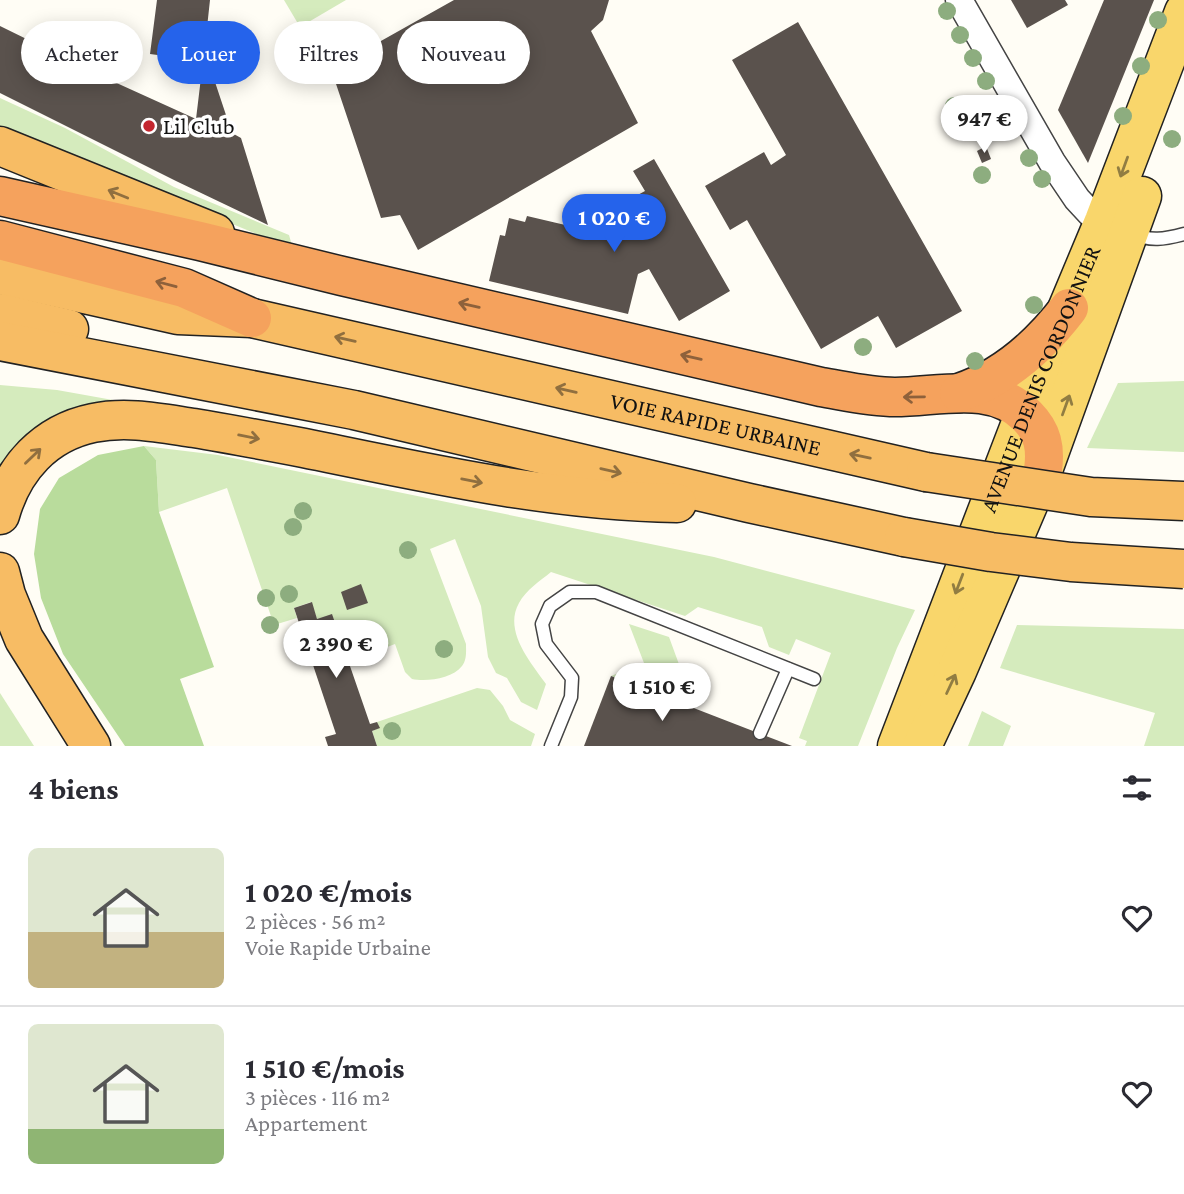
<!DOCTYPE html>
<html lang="fr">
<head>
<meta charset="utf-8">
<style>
	:root { --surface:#fff; --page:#f7f7f7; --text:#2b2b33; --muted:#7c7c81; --line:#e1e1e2; --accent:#2563eb }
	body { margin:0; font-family:"Crimson Pro",serif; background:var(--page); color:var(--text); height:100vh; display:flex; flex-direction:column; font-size:26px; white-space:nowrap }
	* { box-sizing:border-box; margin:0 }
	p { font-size:23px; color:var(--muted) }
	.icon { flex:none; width:38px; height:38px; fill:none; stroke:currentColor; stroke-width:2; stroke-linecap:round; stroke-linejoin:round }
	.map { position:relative; height:746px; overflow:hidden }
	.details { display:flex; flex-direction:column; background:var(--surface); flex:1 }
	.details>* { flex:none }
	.guide { position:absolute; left:21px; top:21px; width:700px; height:63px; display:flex; gap:14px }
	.price { position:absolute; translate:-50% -60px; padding:0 16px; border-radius:24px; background:#fff; color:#222; font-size:23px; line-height:46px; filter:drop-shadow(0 2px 4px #0008) }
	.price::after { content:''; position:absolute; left:50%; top:42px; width:21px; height:16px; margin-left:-10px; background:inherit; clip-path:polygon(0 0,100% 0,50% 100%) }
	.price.selected { background:var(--accent); color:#fff }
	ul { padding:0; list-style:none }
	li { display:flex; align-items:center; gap:21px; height:175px; padding:0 28px }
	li+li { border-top:2px solid var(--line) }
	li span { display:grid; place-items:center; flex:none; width:196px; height:140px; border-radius:10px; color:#555 }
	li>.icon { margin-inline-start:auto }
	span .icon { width:84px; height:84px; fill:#fffc; stroke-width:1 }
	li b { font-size:30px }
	h2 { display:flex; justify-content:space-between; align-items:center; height:84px; padding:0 28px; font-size:30px }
	.tag { padding:0 24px; border-radius:32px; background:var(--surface); box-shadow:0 4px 18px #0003; font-size:24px; line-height:63px }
	.tag.selected { background:var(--accent); color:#fff }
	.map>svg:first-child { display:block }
	.green { fill:#d5ebbd }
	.forest { fill:#b9dc9c }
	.building { fill:#5a524d }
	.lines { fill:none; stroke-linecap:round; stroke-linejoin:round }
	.service-casing { stroke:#444; stroke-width:15 }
	.minor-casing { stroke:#444; stroke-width:29 }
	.primary-casing { stroke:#222; stroke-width:41 }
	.trunk-casing { stroke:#222; stroke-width:41 }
	.motorway-casing { stroke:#222; stroke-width:41 }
	.service { stroke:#fff; stroke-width:12 }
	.minor { stroke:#fff; stroke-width:26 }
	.primary { stroke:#f9d66b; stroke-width:38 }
	.trunk { stroke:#f7bc64; stroke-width:38 }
	.motorway { stroke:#f5a25d; stroke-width:38 }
	.trunk-bridge-casing { stroke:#222; stroke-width:41; stroke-linecap:butt }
	.trunk-bridge { stroke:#f7bc64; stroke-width:38 }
	.tree { fill:#8dad7f }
	.oneway { stroke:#917d42 }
	.oneway2 { stroke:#906f3f }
	.oneway3 { stroke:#8e613b }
	.poi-dot { fill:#c4262e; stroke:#fff; stroke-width:2.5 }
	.labels { text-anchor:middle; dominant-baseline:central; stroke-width:7; stroke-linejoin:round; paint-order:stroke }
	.poi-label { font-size:23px; fill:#111; stroke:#fff; text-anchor:start }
	.street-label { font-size:23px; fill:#111; stroke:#fff }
</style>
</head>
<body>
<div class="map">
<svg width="1184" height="746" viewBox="0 0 1184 746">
	<rect width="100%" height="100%" fill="#fffdf5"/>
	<g class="green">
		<polygon points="284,0 346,0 300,27"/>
		<polygon points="0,98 65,128 174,187 289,235 293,249 0,128"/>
		<polygon points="1184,381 1184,452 1087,448 1118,383"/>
		<polygon points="0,385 57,390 152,407 0,473"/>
		<path d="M144,446L218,455L714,557L915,610L897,648L858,746H805L807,741L799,738L831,653L796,639L789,655L769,647L762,627L698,607L685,616L551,572C540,581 526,590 519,603C503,631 531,663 546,684L537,710L521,702L507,678L496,673L488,657L481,606L455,539L430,549L466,644C466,651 467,660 462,666C452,679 426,682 412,679L405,672L395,644L348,662L332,615L317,619L311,602L294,608L297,618L274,625L227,488L159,512L156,460Z"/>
		<polygon points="629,624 669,637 695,708 611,676 644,663"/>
		<polygon points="1017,625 1184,629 1184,746 1144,746 1155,713 1000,668"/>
		<polygon points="477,688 490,690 503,706 510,720 535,734 531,746 377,746 372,731 379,728 377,722"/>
		<polygon points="0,693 34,746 0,746"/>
		<polygon points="982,711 1011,726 1003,746 968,746"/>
	</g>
	<polygon class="forest" points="144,446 156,460 159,512 214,667 180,679 204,746 125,746 63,654 41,598 34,554 40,509 59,478 98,455"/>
	<g class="building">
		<polygon points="157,0 210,0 204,55 206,55 232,133 241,138 268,225 176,181 0,93 0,26 110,80 196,119 203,61 150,54"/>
		<polygon points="454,0 609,0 603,20 591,31 638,123 418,250 400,215 381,218 331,69"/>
		<polygon points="1011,0 1065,0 1068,5 1027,28"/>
		<polygon points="1104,0 1154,0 1088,163 1058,110"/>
		<polygon points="798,22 962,311 896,348 878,316 821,349 747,220 730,230 705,186 764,152 771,165 786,155 732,60"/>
		<polygon points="986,146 991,159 982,163 977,151"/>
		<polygon points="654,159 730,291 679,321 649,269 638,274 628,314 489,281 500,235 505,236 509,218 525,222 527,216 578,228 645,191 633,171"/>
		<polygon points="361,584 368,603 347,610 341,592"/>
		<polygon points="312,602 317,619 332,614 370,724 377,722 380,728 372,731 377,746 328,746 325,737 336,734 294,608"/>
		<polygon points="611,676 792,746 584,746"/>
	</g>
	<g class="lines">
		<g class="service-casing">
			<g id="service">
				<path d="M1132,233C1150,242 1165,239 1184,234"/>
				<polyline points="760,733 788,669"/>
				<polyline points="551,746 571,697 572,678 546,644 542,624 550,606 570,592 596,592 814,679"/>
			</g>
		</g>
		<g class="minor-casing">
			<polyline id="minor" points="959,0 1052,162 1077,199 1090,213"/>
		</g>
		<g class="primary-casing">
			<g id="primary">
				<path id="s1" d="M897,746L1037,381L1104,221L1184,12"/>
				<polyline points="922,746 957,671 1043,470 1142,196"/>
			</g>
		</g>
		<g class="trunk-casing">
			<g id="trunk">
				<polyline points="0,146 215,233"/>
				<path id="s2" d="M0,275L178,315L252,318L926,472"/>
				<polyline points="0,313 69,329"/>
				<polyline points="0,341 354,410 749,503 904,537"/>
				<path d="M0,515C13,468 45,433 93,423C127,416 160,423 194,428C230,434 267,441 304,448C427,473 550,501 677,503"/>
				<polyline points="0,572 6,595 24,639 91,746"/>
			</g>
		</g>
		<g class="motorway-casing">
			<g id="motorway">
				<path d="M0,196L200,241L342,276L821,387C845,391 870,397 895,397C940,397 992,380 1027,416C1043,432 1046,448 1043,470"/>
				<polyline points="0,240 184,288 252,318"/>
				<path d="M959,393C1004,378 1040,346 1069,308"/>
			</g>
		</g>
		<use href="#service" class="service"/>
		<use href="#minor" class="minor"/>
		<use href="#primary" class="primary"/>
		<use href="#trunk" class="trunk"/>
		<use href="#motorway" class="motorway"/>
		<g class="trunk-bridge-casing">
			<g id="trunk-bridge">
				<polyline points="926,472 1091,497 1184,501"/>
				<polyline points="904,537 991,552 1071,562 1184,569"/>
			</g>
		</g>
		<use href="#trunk-bridge" class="trunk-bridge"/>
	</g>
	<g class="tree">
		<circle cx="947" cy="11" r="9"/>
		<circle cx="1158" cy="20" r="9"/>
		<circle cx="960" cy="35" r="9"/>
		<circle cx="973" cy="58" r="9"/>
		<circle cx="1141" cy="66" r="9"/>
		<circle cx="986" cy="81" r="9"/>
		<circle cx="954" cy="106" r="9"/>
		<circle cx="1123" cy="116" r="9"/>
		<circle cx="1172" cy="139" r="9"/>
		<circle cx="1029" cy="158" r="9"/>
		<circle cx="982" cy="175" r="9"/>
		<circle cx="1042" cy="179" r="9"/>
		<circle cx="1034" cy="305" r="9"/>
		<circle cx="863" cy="347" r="9"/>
		<circle cx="975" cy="361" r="9"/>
		<circle cx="303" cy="511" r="9"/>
		<circle cx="293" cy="527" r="9"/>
		<circle cx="408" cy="550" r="9"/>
		<circle cx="289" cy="594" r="9"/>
		<circle cx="266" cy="598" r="9"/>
		<circle cx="270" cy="625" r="9"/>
		<circle cx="444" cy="649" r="9"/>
		<circle cx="367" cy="654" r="9"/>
		<circle cx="392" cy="731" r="9"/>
	</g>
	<defs><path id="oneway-shaft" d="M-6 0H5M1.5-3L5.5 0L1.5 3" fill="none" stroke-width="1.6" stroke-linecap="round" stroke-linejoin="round" transform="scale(1.75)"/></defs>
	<g class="oneway">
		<use href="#oneway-shaft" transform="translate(1124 167) rotate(110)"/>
		<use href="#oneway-shaft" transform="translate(1066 405) rotate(-70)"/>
		<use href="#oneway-shaft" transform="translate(959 584) rotate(111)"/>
		<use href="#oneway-shaft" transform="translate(951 684) rotate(-65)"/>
	</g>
	<g class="oneway2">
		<use href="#oneway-shaft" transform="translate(118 194) rotate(-158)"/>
		<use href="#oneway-shaft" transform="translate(345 339) rotate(-167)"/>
		<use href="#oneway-shaft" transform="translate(566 390) rotate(-167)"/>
		<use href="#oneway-shaft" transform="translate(249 437) rotate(11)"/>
		<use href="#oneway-shaft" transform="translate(33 456) rotate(-44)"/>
		<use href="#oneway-shaft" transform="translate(860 456) rotate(-168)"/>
		<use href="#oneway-shaft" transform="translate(611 471) rotate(13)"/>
		<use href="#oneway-shaft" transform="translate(472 481) rotate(11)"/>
	</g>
	<g class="oneway3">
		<use href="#oneway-shaft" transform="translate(166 284) rotate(-165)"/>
		<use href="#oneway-shaft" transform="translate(469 305) rotate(-167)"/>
		<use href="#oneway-shaft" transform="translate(691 357) rotate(-167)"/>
		<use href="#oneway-shaft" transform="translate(914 397) rotate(179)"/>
	</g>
	<circle class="poi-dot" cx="149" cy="126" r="7"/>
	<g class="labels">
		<g class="poi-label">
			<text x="163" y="126">Lil Club</text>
		</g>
		<g class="street-label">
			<text stroke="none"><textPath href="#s1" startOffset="394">AVENUE DENIS CORDONNIER</textPath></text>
			<text stroke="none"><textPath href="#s2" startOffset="732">VOIE RAPIDE URBAINE</textPath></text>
		</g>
	</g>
</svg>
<b class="price" style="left:984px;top:155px">947 €</b>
<b class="price selected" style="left:614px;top:254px">1 020 €</b>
<b class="price" style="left:336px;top:680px">2 390 €</b>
<b class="price" style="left:662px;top:723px">1 510 €</b>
<div class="guide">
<a class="tag">Acheter</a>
<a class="tag selected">Louer</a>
<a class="tag">Filtres</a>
<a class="tag">Nouveau</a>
</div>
</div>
<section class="details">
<h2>4 biens<svg class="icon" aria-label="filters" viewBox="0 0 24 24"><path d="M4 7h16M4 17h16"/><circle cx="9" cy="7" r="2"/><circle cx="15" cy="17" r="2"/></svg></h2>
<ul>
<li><span style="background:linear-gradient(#dfe7d0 60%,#c2b280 0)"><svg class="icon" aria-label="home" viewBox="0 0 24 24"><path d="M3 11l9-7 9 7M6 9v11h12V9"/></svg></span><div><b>1 020 €/mois</b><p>2 pièces · 56 m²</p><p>Voie Rapide Urbaine</p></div><svg class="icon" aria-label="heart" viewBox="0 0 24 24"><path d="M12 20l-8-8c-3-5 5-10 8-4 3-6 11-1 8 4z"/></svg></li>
<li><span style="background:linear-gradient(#dfe7d0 75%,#8fb573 0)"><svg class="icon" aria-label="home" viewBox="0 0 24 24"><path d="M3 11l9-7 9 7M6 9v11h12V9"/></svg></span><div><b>1 510 €/mois</b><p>3 pièces · 116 m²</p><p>Appartement</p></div><svg class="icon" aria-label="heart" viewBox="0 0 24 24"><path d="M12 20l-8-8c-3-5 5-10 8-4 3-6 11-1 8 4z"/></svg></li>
</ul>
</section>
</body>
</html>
